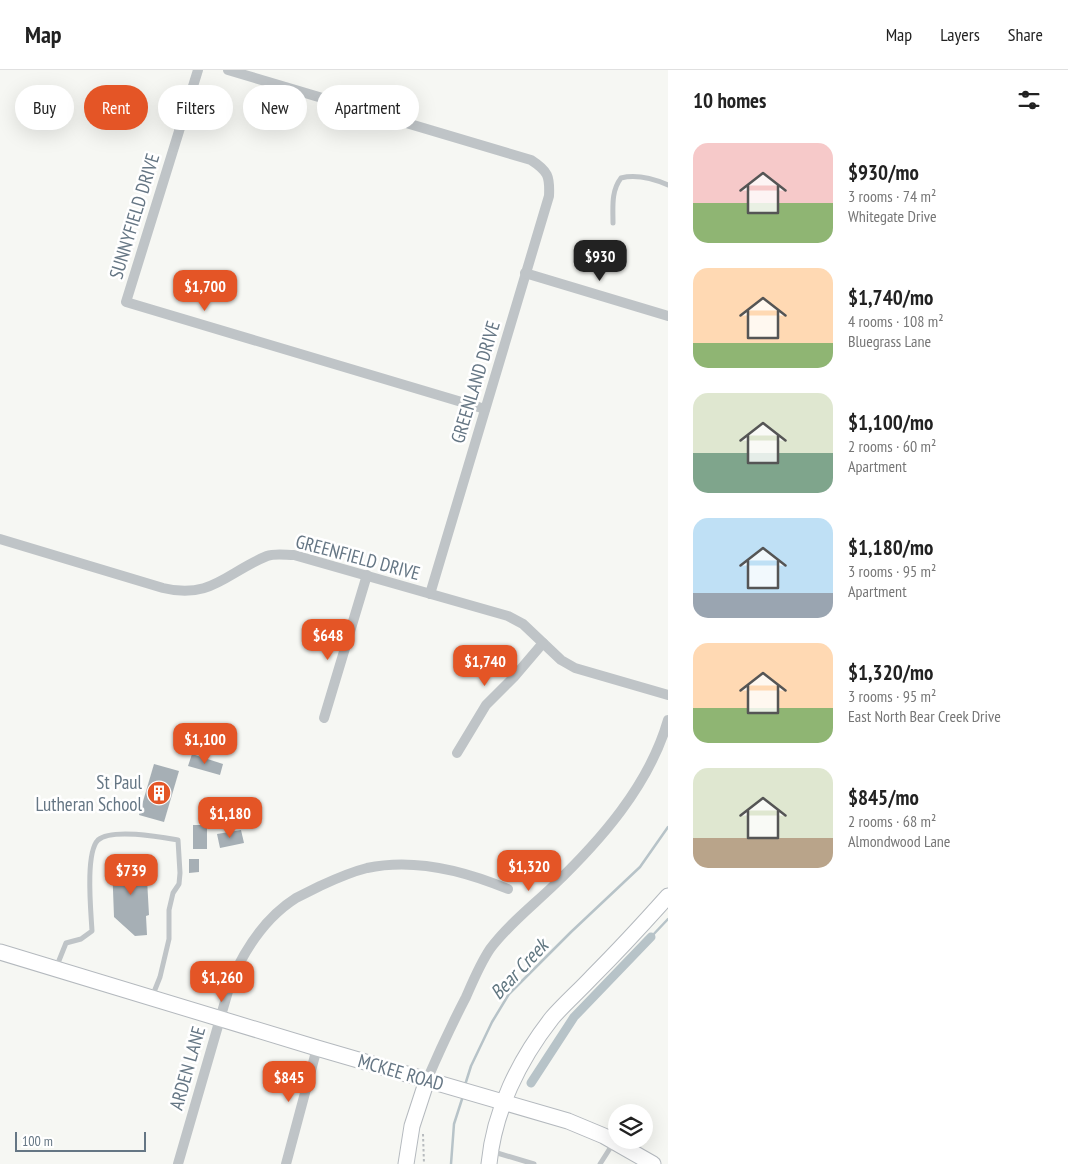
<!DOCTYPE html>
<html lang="en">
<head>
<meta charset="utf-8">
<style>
	:root { --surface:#fff; --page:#f6f6f6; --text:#222; --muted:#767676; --line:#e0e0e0; --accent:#e45526 }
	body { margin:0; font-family:"PT Sans Narrow",sans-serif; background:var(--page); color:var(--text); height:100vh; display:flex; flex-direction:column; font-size:19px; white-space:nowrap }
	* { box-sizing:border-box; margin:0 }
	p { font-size:16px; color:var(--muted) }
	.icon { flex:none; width:28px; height:28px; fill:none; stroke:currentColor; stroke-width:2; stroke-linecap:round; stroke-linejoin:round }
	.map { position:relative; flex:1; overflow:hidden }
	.sheet { display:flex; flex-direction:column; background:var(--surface); width:400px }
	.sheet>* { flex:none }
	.top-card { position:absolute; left:15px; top:15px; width:475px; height:45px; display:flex; gap:10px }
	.buttons { position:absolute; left:608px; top:1034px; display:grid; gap:10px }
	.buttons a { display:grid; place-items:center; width:45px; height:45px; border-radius:50%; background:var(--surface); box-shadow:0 5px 20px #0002; font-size:25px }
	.scale { position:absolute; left:15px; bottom:12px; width:131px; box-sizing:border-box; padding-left:5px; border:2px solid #657684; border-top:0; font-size:14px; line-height:18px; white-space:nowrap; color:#657684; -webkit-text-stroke:4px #fff; paint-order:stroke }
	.price { position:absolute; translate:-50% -42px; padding:0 11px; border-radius:10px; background:var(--accent); color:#fff; font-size:16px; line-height:32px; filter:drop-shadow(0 1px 2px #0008) }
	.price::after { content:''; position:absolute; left:50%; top:30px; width:15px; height:11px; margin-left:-8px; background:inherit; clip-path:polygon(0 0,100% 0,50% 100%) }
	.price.selected { background:#222; color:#fff }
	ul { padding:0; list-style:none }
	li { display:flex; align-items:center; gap:15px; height:125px; padding:0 25px }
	li span { display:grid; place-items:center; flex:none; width:140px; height:100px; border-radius:15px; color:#555 }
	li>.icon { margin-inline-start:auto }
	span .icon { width:60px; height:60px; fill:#fffc; stroke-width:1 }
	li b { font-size:21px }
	h2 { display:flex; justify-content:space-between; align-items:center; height:60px; padding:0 25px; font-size:21px }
	.tag { padding:0 18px; border-radius:22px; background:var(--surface); box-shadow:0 5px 20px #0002; font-size:18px; line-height:45px }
	.tag.selected { background:var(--accent); color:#fff }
	header { display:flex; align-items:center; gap:30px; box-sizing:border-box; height:70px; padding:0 25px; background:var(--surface); border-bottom:1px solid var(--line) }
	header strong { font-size:24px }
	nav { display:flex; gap:28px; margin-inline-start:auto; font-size:18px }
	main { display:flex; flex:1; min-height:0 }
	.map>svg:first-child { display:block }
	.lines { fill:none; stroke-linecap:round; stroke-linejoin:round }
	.stream { stroke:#b7c3c8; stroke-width:2.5 }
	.canal { stroke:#b7c3c8; stroke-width:9 }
	.building { fill:#a6afb5 }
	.secondary-casing { stroke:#b4b9be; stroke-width:17 }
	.path { stroke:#b7bbbe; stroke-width:2; stroke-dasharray:2.5 2.5; stroke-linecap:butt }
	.lane { stroke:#bfc4c7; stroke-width:5 }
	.street { stroke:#bfc4c7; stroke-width:10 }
	.secondary { stroke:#fff; stroke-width:15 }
	.labels { text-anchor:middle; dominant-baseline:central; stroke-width:5; stroke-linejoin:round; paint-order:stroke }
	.street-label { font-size:19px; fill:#657684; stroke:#fff }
	.poi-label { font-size:19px; fill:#657684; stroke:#fff; text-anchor:end }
	.water-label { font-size:20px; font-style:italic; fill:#617781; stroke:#fff }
</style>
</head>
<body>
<header>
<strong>Map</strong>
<nav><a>Map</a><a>Layers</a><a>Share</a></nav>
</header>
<main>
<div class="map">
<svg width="668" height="1094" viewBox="0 0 668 1094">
	<rect width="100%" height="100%" fill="#f6f7f3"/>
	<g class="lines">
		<g class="stream">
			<polyline points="651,867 668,849"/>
			<polyline points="465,1015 471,996 492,952 509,924 571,862 640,797 668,757"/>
			<polyline points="451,1094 454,1054 463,1026"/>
		</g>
		<polyline class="canal" points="531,1013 574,947 651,867"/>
	</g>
	<g class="building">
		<polygon points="192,684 223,694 220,705 188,696"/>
		<polygon points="154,694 179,701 164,752 139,745"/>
		<rect x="193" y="755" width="14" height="24"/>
		<polygon points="241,760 244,773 220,778 217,764"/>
		<polygon points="189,789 199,789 199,802 189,803"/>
		<polygon points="146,791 149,845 146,846 147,865 135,866 114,847 112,793"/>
	</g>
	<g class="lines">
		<g class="secondary-casing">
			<g id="secondary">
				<polyline points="0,882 317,978 568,1051 604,1066 653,1094"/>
				<polyline points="406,1094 412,1056 427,1010"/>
				<path d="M489,1094C494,1041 519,990 552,948C564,934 579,921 592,907C618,881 643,854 668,826"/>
			</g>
		</g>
		<polyline class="path" points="423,1064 424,1094"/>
		<g class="lane">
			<path d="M613,153C613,137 611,121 621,108C637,104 654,109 668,115"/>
			<path d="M56,898L66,873L81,869L92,861C91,842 85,783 98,770C112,758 161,767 178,770L180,803L179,814L173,823L169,840V869L160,907L152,927"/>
			<polyline points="494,1082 534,1094"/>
			<polyline points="600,1094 614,1072"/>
		</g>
		<g class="street">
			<polyline points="198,0 126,232 485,339"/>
			<path d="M228,0L531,90C548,101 550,106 549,126L430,524"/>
			<polyline points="525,203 668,246"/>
			<path d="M0,469L163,518C211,530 227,502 267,486C275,483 286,485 294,485L508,546L523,554L561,590L575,598L668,625"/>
			<polyline points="324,648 367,505"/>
			<polyline points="457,683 486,635 514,607 543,573"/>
			<path d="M427,1010C439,982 452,954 466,927C473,911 480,894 490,879C507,856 531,837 552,817C600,771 649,716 668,650"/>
			<path d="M178,1094L231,911C245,879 266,847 296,828C304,824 312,820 320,816C335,809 351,802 367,798C413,788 465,801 508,819"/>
			<polyline points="286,1094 317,978"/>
		</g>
		<use href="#secondary" class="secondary"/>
	</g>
	<defs>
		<g id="building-disc" transform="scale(1.25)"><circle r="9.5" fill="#e45526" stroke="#fff"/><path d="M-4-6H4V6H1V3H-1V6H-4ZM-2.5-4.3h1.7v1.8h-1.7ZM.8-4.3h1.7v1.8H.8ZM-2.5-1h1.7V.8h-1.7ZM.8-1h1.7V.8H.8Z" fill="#fff"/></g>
	</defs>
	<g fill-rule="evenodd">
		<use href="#building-disc" x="159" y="723"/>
	</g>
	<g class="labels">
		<g class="street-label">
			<text transform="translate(134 146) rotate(-73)">SUNNYFIELD DRIVE</text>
			<text transform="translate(475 312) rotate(-73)">GREENLAND DRIVE</text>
			<text transform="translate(358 487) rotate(15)">GREENFIELD DRIVE</text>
			<text transform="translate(187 998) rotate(-74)">ARDEN LANE</text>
			<text transform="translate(401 1002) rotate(16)">MCKEE ROAD</text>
		</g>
		<g class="poi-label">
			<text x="142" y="712">St Paul<tspan x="142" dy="22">Lutheran School</tspan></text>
		</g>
		<g class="water-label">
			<text transform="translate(519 899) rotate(-47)">Bear Creek</text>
		</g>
	</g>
</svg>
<div class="buttons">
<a><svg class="icon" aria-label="layers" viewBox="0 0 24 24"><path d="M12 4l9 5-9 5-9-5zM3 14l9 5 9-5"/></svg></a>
</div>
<div class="scale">100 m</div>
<b class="price selected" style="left:600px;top:212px">$930</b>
<b class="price" style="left:205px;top:242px">$1,700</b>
<b class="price" style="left:328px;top:591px">$648</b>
<b class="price" style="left:485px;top:617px">$1,740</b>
<b class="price" style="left:205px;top:695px">$1,100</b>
<b class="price" style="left:230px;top:769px">$1,180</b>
<b class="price" style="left:529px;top:822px">$1,320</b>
<b class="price" style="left:131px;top:826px">$739</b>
<b class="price" style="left:222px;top:933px">$1,260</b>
<b class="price" style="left:289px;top:1033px">$845</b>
<div class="top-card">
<a class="tag">Buy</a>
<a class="tag selected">Rent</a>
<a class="tag">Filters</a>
<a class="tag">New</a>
<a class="tag">Apartment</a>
</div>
</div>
<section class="sheet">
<h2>10 homes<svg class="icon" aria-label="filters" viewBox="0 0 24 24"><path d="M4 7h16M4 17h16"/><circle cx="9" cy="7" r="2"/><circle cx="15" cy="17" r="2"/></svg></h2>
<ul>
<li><span style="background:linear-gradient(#f6c9c9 60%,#8fb573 0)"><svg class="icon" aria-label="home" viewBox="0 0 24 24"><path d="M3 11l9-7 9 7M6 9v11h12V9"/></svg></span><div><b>$930/mo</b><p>3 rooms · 74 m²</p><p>Whitegate Drive</p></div></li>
<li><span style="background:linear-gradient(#ffd9b3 75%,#8fb573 0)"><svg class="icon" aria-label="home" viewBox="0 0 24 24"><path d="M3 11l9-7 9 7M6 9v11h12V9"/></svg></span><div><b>$1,740/mo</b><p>4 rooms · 108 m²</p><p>Bluegrass Lane</p></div></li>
<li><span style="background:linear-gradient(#dfe7d0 60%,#7fa58c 0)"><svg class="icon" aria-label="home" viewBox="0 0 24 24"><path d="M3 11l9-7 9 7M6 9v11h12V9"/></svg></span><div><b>$1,100/mo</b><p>2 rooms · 60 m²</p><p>Apartment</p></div></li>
<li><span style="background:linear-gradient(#bfe0f5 75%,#9aa5b1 0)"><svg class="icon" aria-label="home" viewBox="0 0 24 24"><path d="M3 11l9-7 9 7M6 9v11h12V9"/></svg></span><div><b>$1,180/mo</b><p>3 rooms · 95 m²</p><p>Apartment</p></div></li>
<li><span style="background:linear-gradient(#ffd9b3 65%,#8fb573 0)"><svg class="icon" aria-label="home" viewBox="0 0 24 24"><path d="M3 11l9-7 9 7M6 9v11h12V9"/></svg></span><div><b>$1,320/mo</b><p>3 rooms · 95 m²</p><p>East North Bear Creek Drive</p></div></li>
<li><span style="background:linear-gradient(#dfe7d0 70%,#b9a48a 0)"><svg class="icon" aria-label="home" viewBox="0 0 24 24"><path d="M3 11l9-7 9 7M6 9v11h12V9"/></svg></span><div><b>$845/mo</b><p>2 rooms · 68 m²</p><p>Almondwood Lane</p></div></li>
</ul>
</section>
</main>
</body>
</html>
